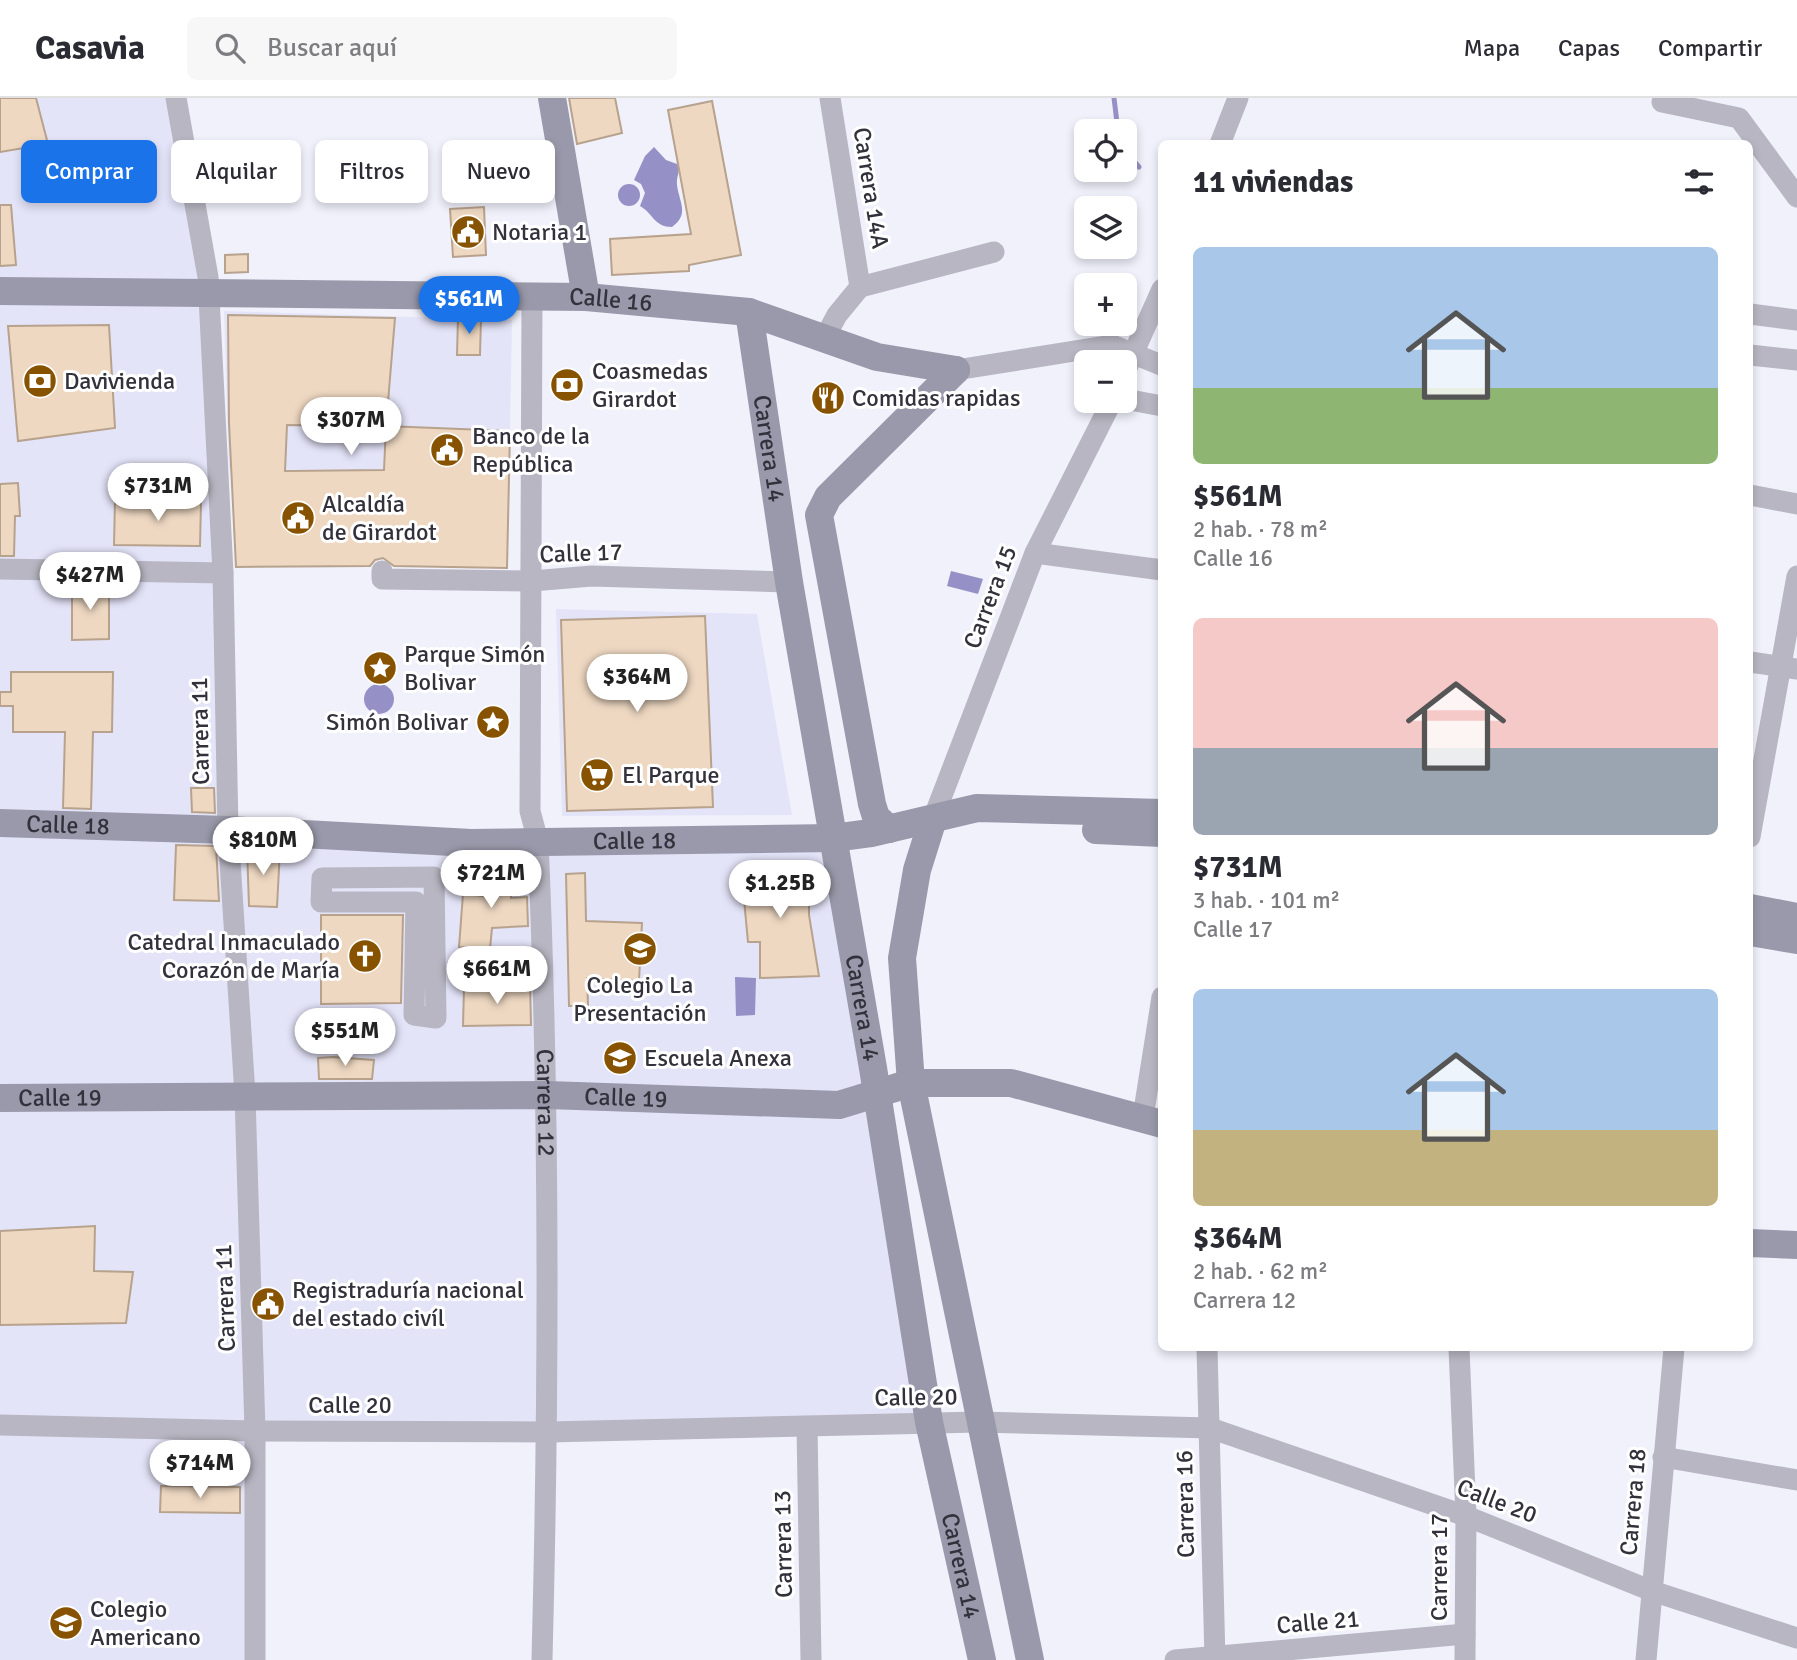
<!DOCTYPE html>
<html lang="es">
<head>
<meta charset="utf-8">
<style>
	:root { --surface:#fff; --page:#f7f7f7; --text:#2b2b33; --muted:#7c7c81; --line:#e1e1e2; --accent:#1a73e8 }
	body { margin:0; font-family:Signika,sans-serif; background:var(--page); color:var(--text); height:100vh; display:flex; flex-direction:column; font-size:26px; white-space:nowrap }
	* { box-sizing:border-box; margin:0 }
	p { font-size:23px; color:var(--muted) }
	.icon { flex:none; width:38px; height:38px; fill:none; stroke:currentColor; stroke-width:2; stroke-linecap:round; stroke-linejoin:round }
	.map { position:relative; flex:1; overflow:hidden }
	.sheet { position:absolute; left:1158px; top:42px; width:595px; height:1211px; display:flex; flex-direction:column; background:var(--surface); border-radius:10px; box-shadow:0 4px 10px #0003 }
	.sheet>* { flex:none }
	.banner { position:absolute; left:21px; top:42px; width:665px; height:63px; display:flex; gap:14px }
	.fabs { position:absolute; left:1074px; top:21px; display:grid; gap:14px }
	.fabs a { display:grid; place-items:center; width:63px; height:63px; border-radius:10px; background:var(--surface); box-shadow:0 4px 10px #0003; font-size:35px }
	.price { position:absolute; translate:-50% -60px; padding:0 16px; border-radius:24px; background:#fff; color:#222; font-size:23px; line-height:46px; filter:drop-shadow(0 2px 4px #0008) }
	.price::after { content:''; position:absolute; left:50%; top:42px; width:21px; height:16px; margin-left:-10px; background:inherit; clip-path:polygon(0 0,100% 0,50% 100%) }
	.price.on { background:var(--accent); color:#fff }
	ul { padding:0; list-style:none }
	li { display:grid; align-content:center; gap:14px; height:371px; padding:0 35px }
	li span { display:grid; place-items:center; height:217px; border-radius:10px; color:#555 }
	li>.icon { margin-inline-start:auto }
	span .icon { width:126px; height:126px; fill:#fffc; stroke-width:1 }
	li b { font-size:30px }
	h2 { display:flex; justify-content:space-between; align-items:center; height:84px; padding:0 35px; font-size:30px }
	.chip { padding:0 24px; border-radius:10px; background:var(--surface); box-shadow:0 4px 10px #0003; font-size:24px; line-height:63px }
	.chip.on { background:var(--accent); color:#fff }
	header { display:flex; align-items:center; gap:42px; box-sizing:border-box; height:98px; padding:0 35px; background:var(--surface); border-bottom:2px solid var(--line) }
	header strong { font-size:33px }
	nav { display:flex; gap:38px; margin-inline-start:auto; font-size:24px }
	.search { width:490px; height:63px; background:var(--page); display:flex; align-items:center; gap:18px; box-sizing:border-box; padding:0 24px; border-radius:10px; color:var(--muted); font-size:26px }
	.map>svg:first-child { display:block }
	.built { fill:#e4e4f9 }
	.water { fill:#9591c7 }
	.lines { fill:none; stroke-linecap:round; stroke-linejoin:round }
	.stream { stroke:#9591c7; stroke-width:5 }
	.building { fill:#eed8c2; stroke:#b7a28d; stroke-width:2; fill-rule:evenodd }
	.street { stroke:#b7b6c2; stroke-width:21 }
	.secondary { stroke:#9999ab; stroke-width:28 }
	.street-bridge { stroke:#b7b6c2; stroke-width:21 }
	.labels { text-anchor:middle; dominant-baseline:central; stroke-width:6; stroke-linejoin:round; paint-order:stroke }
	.street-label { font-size:24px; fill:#32313c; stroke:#fff }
	.poi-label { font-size:24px; fill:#32313c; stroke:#fff; text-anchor:start }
</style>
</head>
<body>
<header>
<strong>Casavia</strong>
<div class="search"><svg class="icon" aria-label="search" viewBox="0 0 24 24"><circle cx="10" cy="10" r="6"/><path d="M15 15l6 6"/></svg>Buscar aquí</div>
<nav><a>Mapa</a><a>Capas</a><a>Compartir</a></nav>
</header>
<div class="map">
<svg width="1797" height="1562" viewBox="0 0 1797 1562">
	<rect width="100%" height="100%" fill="#f1f1fc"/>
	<g class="built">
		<polygon points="0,0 176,0 207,172 228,732 540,744 831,742 929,1324 256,1333 255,1562 0,1562"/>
		<polygon points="224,213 512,222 510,333 386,328 384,372 229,371"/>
		<polygon points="556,511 757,516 792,717 562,718"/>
	</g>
	<g class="water">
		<path d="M654,49L666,62L677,66C681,74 676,78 677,87C679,104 690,116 672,129C654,129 653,115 640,108L645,95L641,86L634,82L645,58Z"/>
		<circle cx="629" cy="97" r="11"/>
		<polygon points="951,473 983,481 978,496 947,488"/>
		<circle cx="379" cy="601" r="15"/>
		<polygon points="735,879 756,880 755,917 736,918"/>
	</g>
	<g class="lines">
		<g class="stream">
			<polyline points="1114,0 1118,33"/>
			<polyline points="1125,53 1139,69"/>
		</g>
	</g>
	<g class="building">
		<polygon points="0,0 36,0 48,46 0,54"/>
		<polygon points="569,0 615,0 622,35 577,46"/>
		<polygon points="712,3 741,157 689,167 689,173 612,177 610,141 691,136 668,12"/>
		<polygon points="0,107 11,107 16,167 0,168"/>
		<polygon points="484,109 486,157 453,159 450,111"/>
		<polygon points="248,156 248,174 225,175 225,157"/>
		<path d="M228,217L395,220L386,328L510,333L507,470L394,468L383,460L375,462L370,468L236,469L229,325ZM287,327L386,328L384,372L285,373Z"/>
		<polygon points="458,219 481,220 480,257 457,257"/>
		<polygon points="109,227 115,330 18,343 8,228"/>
		<polygon points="18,385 20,418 15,418 14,458 0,458 0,386"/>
		<polygon points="115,402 201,403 200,448 114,447"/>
		<polygon points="72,485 109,486 109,541 72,542"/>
		<polygon points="705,518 713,709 567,713 561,522"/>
		<polygon points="11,574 113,574 112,634 93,634 91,711 63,710 65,634 13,634 13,608 0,608 0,594 11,594"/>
		<polygon points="191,690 214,690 215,715 192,714"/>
		<polygon points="176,747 216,748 219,803 174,802"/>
		<polygon points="247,750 280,751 277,809 249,808"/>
		<polygon points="482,769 510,770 511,800 527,799 528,828 492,830 490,851 459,849 463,796 482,798"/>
		<polygon points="741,769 809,769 809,817 819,878 760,880 760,844 748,844"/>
		<polygon points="585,775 586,823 642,825 639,883 587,880 588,907 569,908 566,776"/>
		<polygon points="321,817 403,817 401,905 321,906"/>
		<polygon points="530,886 531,927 463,928 464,889"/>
		<polygon points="333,959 374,962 372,981 319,981 318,960"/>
		<polygon points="95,1128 94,1173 133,1174 126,1225 0,1227 0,1133"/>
		<polygon points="161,1388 240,1389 240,1415 160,1414"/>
	</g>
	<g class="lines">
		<g class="street">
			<polyline points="176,0 208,179 223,475 228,732 245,997 255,1333 255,1562"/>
			<polyline points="830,0 860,189"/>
			<polyline points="1662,4 1739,20 1797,99"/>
			<polyline points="1220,46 1238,0"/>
			<polyline points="860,189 994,154"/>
			<path id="s1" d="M532,198L530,713L538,743C550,1016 549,1289 542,1562"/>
			<polyline points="1750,216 1797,222"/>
			<polyline points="824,241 837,217 860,189"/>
			<polyline points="1750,257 1797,262"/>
			<polyline points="956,272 1112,247"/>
			<polyline points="1125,274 1162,191"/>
			<polyline points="1125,301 1162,308"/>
			<polyline points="1750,397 1797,406"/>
			<polyline points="1035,455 1162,472"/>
			<polyline points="0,471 223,475"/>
			<polyline points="382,473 382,481 532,483 592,478 789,484"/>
			<polyline points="1750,564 1797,571"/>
			<polyline points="933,721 1035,455 1112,303"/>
			<polyline points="1750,739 1797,478"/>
			<polygon points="434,779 436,920 414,917 416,804 321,804 322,780"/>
			<polyline points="1143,1019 1162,899"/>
			<polyline points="1207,1250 1215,1562"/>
			<polyline points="1459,1250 1466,1418 1465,1562"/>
			<polyline points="0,1327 255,1333 548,1334 979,1324 1210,1330 1466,1418 1652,1493 1797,1540"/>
			<polyline points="807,1329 811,1562"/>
			<polyline points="1663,1359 1797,1382"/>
			<polyline points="1175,1562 1465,1536"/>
			<polyline points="1646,1562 1674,1250"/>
		</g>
		<g class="secondary">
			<polyline points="552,0 586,199"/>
			<path id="s2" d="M0,193L586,199L749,214L877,259L956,272"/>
			<path id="s3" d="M749,214L789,484L873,970L929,1324L982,1562"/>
			<polyline points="933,721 917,772 902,860 911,985 1030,1562"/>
			<path id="s4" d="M0,725L228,732L471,745L833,740L871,735L977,710L1162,715"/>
			<polyline points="889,731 876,719 872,706 819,417 828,399 956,272"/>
			<polyline points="1096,732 1162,735"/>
			<polyline points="1750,810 1797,819"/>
			<polyline points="1750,834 1797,842"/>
			<path id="s5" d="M0,1000L548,997L839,1007L911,985H1011L1162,1026"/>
			<polyline points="1750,1145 1797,1147"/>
		</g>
		<polyline class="street-bridge" points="1112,247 1161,267"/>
	</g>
	<defs>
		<g id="civic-disc" transform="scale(1.75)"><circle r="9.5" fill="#885300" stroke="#fff"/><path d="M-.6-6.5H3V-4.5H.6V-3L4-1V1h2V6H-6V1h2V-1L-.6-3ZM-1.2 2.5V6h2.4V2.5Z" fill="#fff"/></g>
		<g id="bank-disc" transform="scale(1.75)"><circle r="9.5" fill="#885300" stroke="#fff"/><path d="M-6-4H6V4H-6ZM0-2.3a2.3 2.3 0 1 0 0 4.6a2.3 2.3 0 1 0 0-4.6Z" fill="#fff"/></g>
		<g id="restaurant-disc" transform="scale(1.75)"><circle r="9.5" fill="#885300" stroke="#fff"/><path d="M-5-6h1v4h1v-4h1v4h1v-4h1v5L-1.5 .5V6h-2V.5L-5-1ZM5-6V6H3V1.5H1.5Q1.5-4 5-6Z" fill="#fff"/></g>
		<g id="sight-disc" transform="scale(1.75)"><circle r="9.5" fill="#885300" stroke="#fff"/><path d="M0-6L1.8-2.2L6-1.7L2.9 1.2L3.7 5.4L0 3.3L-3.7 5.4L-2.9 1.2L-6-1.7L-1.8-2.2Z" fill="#fff"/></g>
		<g id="supermarket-disc" transform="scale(1.75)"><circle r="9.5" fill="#885300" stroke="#fff"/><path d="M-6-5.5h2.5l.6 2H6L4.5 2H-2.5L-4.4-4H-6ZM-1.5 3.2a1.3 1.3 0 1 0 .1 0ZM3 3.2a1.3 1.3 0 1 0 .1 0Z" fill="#fff"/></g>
		<g id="school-disc" transform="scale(1.75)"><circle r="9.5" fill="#885300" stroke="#fff"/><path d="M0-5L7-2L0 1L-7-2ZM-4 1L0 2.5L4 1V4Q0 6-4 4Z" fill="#fff"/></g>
		<g id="church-disc" transform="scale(1.75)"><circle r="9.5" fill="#885300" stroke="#fff"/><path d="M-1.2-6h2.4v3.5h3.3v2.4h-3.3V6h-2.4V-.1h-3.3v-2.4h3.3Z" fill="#fff"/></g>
	</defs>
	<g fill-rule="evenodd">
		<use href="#civic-disc" x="468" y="134"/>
		<use href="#bank-disc" x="40" y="283"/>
		<use href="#bank-disc" x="567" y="287"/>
		<use href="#restaurant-disc" x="828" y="300"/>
		<use href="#civic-disc" x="447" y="352"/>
		<use href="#civic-disc" x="298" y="420"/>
		<use href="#sight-disc" x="380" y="570"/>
		<use href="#sight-disc" x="493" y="624"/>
		<use href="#supermarket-disc" x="597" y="677"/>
		<use href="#school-disc" x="640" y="851"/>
		<use href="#church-disc" x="365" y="858"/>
		<use href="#school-disc" x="620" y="960"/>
		<use href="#civic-disc" x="268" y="1206"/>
		<use href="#school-disc" x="66" y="1525"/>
	</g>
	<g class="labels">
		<g class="street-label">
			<text transform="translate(871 90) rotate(81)">Carrera 14A</text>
			<text stroke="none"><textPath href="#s2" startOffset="611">Calle 16</textPath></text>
			<text stroke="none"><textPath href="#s3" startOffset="138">Carrera 14</textPath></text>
			<text transform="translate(581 455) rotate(-2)">Calle 17</text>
			<text transform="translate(990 499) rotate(-69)">Carrera 15</text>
			<text transform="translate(200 633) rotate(-91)">Carrera 11</text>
			<text stroke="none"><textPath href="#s4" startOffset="68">Calle 18</textPath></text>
			<text stroke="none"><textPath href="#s4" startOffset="635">Calle 18</textPath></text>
			<text stroke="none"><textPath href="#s3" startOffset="705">Carrera 14</textPath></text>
			<text stroke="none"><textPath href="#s5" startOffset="60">Calle 19</textPath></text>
			<text stroke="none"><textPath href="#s5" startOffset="626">Calle 19</textPath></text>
			<text stroke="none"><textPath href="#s1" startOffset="808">Carrera 12</textPath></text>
			<text transform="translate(225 1200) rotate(-92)">Carrera 11</text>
			<text transform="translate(916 1299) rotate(-1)">Calle 20</text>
			<text x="350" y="1307">Calle 20</text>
			<text transform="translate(1497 1403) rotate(21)">Calle 20</text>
			<text transform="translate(1633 1404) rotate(-85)">Carrera 18</text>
			<text transform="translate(1185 1406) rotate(-91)">Carrera 16</text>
			<text transform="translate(783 1446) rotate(-91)">Carrera 13</text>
			<text stroke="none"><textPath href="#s3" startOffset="1272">Carrera 14</textPath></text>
			<text transform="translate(1439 1469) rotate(-90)">Carrera 17</text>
			<text transform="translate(1318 1524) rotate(-5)">Calle 21</text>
		</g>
		<g class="poi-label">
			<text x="492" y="134">Notaria 1</text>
			<text x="592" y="273">Coasmedas<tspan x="592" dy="28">Girardot</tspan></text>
			<text x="64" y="283">Davivienda</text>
			<text x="852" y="300">Comidas rapidas</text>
			<text x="472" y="338">Banco de la<tspan x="472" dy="28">República</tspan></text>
			<text x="322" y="406">Alcaldía<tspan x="322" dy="28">de Girardot</tspan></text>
			<text x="404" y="556">Parque Simón<tspan x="404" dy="28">Bolivar</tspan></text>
			<text x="468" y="624" text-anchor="end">Simón Bolivar</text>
			<text x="622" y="677">El Parque</text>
			<text x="340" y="844" text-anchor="end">Catedral Inmaculado<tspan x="340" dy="28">Corazón de María</tspan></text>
			<text x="640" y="887" text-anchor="middle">Colegio La<tspan x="640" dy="28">Presentación</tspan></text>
			<text x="644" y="960">Escuela Anexa</text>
			<text x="292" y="1192">Registraduría nacional<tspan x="292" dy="28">del estado civíl</tspan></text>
			<text x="90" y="1511">Colegio<tspan x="90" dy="28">Americano</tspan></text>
		</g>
	</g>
</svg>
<div class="fabs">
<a><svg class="icon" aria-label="locate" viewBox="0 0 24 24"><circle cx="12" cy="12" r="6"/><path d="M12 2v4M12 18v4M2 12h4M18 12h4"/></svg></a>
<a><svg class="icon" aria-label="layers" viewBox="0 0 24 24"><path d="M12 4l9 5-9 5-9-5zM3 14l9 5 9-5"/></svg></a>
<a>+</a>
<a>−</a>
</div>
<b class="price on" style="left:469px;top:238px">$561M</b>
<b class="price" style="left:351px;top:359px">$307M</b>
<b class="price" style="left:158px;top:425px">$731M</b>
<b class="price" style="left:90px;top:514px">$427M</b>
<b class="price" style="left:637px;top:616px">$364M</b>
<b class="price" style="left:263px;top:779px">$810M</b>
<b class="price" style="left:491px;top:812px">$721M</b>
<b class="price" style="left:780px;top:822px">$1.25B</b>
<b class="price" style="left:497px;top:908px">$661M</b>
<b class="price" style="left:345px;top:970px">$551M</b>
<b class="price" style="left:200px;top:1402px">$714M</b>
<div class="banner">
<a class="chip on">Comprar</a>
<a class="chip">Alquilar</a>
<a class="chip">Filtros</a>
<a class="chip">Nuevo</a>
</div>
<section class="sheet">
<h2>11 viviendas<svg class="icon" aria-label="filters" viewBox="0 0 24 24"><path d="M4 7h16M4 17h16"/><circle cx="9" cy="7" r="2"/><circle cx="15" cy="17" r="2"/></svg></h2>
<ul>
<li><span style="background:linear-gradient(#a9c7e8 65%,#8fb573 0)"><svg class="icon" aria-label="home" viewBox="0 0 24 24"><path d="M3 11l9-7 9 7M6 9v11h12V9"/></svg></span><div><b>$561M</b><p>2 hab. · 78 m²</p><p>Calle 16</p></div></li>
<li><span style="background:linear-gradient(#f6c9c9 60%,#9aa5b1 0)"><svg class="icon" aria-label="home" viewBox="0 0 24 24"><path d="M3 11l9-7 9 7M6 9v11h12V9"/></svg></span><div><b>$731M</b><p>3 hab. · 101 m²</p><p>Calle 17</p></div></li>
<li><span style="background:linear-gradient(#a9c7e8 65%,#c2b280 0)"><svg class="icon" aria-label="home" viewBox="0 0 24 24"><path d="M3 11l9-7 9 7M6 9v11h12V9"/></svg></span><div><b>$364M</b><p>2 hab. · 62 m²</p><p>Carrera 12</p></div></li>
</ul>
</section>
</div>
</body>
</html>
